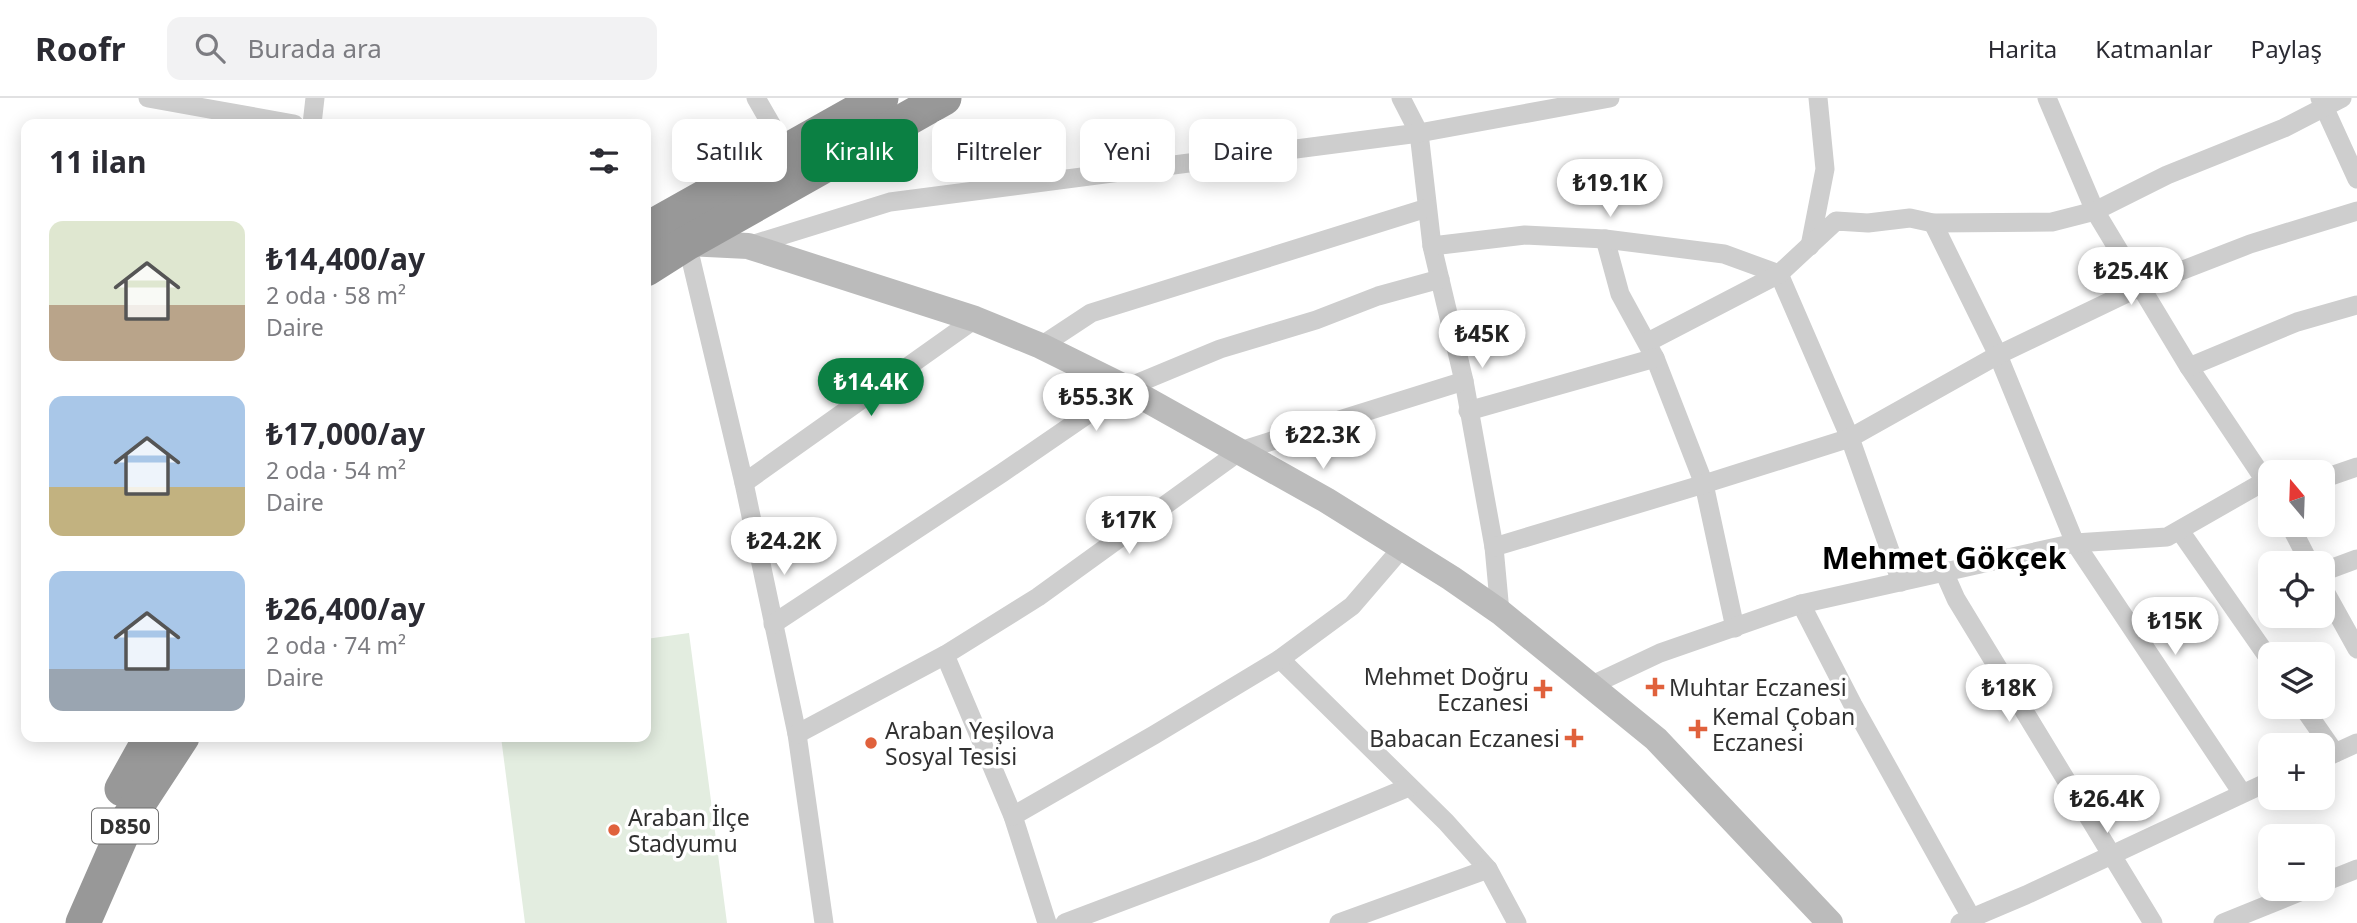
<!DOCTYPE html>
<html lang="tr">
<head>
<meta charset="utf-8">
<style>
	:root { --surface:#fff; --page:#f2f2f3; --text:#2b2b33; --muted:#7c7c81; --line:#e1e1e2; --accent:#0b8043 }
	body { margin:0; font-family:"Noto Sans",sans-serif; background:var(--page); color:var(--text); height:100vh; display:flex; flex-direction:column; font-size:26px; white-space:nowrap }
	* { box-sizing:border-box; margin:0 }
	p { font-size:23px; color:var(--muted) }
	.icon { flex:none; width:38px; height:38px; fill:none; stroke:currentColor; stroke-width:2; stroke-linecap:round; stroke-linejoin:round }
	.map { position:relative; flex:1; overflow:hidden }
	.drawer { position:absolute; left:21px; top:21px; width:630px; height:623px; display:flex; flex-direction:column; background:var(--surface); border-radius:14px; box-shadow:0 4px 18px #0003 }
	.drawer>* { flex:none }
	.guide { position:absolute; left:672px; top:21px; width:665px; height:63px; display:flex; gap:14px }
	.needle { width:46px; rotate:341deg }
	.controls { position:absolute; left:2258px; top:362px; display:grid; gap:14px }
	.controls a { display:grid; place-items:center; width:77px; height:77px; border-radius:14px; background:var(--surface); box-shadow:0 4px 18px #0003; font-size:35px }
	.price { position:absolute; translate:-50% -60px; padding:0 16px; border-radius:24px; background:#fff; color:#222; font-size:23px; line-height:46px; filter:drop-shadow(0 2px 4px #0008) }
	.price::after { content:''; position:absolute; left:50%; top:42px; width:21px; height:16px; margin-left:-10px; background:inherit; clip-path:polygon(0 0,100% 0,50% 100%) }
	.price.on { background:var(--accent); color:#fff }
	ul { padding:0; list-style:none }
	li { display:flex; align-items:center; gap:21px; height:175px; padding:0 28px }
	li span { display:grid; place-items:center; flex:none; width:196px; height:140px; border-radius:14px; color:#555 }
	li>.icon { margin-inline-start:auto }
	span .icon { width:84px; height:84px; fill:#fffc; stroke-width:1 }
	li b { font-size:30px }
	h2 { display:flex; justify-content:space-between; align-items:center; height:84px; padding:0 28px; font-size:30px }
	.tag { padding:0 24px; border-radius:14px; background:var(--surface); box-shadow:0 4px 18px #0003; font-size:24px; line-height:63px }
	.tag.on { background:var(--accent); color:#fff }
	header { display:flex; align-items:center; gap:42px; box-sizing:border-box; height:98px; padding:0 35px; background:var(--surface); border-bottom:2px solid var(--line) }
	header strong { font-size:33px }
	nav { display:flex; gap:38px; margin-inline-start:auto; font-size:24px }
	.search { width:490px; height:63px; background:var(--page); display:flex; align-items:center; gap:18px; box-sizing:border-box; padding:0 24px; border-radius:14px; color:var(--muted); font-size:26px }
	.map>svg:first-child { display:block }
	.green { fill:#e3ede0 }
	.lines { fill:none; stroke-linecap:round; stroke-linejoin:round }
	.street { stroke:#cecece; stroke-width:19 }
	.secondary { stroke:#bbb; stroke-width:26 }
	.highway { stroke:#989898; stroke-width:35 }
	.poi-dot { fill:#e0613c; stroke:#fff; stroke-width:2.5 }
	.labels { text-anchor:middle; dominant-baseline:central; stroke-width:7; stroke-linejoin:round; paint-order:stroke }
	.shield { fill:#fff; stroke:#6f6f6f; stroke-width:2 }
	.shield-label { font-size:21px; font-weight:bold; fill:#313131 }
	.poi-label { font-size:23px; fill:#313131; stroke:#fff; text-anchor:start }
	.district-label { font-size:30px; font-weight:bold; fill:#000; stroke:#fff }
</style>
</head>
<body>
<header>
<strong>Roofr</strong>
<div class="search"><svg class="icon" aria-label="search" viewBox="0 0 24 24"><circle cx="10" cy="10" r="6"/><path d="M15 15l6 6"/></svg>Burada ara</div>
<nav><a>Harita</a><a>Katmanlar</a><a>Paylaş</a></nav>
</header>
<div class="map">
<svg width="2357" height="825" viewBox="0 0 2357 825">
	<rect width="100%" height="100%" fill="#fff"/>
	<polygon class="green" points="689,535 727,825 525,825 501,639 646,639 646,541"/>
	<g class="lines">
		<g class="street">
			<polyline points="148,0 294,26"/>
			<polyline points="756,0 786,52"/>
			<polyline points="1401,0 1419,35 1432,148 1464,283 1494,449 1500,514"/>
			<polyline points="2047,0 2095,113 2189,269 2270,390"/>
			<polyline points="2320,0 2357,81"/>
			<polyline points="312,26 315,0"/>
			<polyline points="1933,125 1998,257 2075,445 2242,695"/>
			<polyline points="1605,141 1620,196 1655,260 1704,386 1735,530"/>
			<polyline points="683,143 687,145 744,385 797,636 824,825"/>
			<polyline points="748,148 890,104 1419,35 1610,0"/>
			<polyline points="1432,148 1525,137 1605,141 1724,156 1779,176 1850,340 1901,484"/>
			<polyline points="1810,148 1825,71 1818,0"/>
			<polyline points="1648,244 1779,176 1836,123 1868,125 1910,120 1933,125 2052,124 2095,113 2167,77 2284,30 2342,0"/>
			<polyline points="1041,248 1091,215 1427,110"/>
			<polyline points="2189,269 2297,224 2357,207"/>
			<polyline points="1468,313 1655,260"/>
			<polyline points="2322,381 2357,369"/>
			<polyline points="744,385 975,221"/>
			<polyline points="2290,427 2310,466"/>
			<polyline points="2180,433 2270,562"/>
			<polyline points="1494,449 1704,386 1850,340 1998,257 2142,188 2250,146 2357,113"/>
			<polyline points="1944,474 1956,501 2153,825"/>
			<polyline points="2322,474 2357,461"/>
			<polyline points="2322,488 2357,551"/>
			<polyline points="1801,506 1853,607 1971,819"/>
			<polyline points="773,526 1002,375 1126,290 1220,251 1316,222 1378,198 1440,181"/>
			<polyline points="945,557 1013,718 1047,825"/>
			<polyline points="1280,561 1446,724 1488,771 1517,825"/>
			<polyline points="1592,587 1660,555 1801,506 2075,445 2167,439 2265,383"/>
			<polyline points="2303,609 2335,655"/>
			<polyline points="797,636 945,557 1038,499 1240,353 1464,283"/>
			<polyline points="2322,661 2357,645"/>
			<polyline points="1013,718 1154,637 1280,561 1352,508 1401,451"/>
			<polyline points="2322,785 2357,771"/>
			<polyline points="1065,825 1258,752 1409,689"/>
			<polyline points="1339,825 1488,771"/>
			<polyline points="1960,825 2026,797 2270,683"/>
			<polyline points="2223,825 2307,791"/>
		</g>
		<polyline class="secondary" points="687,145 748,148 975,221 1041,248 1126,290 1326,402 1451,480 1500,514 1656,641 1830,825"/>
		<g class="highway">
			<polyline points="646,132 881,0"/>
			<polyline points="646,171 687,145 944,0"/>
			<polyline points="122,691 151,639"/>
			<polyline points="83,825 129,720 182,639"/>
		</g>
	</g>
	<g class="poi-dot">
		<path d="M1651.5 578.5h7v7h7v7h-7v7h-7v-7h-7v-7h7z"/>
		<path d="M1539.5 580.5h7v7h7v7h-7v7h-7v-7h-7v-7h7z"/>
		<path d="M1694.5 620.5h7v7h7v7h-7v7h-7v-7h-7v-7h7z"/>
		<path d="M1570.5 629.5h7v7h7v7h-7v7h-7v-7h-7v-7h7z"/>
		<circle cx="871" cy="645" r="7"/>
		<circle cx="614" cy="732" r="7"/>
	</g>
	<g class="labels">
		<rect class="shield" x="92" y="710.5" width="66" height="35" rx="5"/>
		<g class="shield-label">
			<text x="125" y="728">D850</text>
		</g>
		<g class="poi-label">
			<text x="1529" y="578" text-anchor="end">Mehmet Doğru<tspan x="1529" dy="26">Eczanesi</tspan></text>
			<text x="1669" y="589">Muhtar Eczanesi</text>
			<text x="1712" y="618">Kemal Çoban<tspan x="1712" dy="26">Eczanesi</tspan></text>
			<text x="885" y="632">Araban Yeşilova<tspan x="885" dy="26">Sosyal Tesisi</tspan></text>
			<text x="1560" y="640" text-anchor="end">Babacan Eczanesi</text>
			<text x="628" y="719">Araban İlçe<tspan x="628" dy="26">Stadyumu</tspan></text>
		</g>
		<g class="district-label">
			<text x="1944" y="459">Mehmet Gökçek</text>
		</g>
	</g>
</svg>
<div class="controls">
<a><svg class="needle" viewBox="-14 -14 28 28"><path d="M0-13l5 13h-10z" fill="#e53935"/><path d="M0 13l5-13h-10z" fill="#7c7c81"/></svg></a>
<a><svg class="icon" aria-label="locate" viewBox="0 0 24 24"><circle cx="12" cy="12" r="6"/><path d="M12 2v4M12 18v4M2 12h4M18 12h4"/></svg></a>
<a><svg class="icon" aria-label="layers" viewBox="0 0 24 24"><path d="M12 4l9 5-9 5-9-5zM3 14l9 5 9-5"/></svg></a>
<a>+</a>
<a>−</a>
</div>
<b class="price" style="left:1610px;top:121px">₺19.1K</b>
<b class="price" style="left:2131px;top:209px">₺25.4K</b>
<b class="price" style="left:1482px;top:272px">₺45K</b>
<b class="price on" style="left:871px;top:320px">₺14.4K</b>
<b class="price" style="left:1096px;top:335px">₺55.3K</b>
<b class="price" style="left:1323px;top:373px">₺22.3K</b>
<b class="price" style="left:1129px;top:458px">₺17K</b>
<b class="price" style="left:784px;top:479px">₺24.2K</b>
<b class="price" style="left:2175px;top:559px">₺15K</b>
<b class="price" style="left:2009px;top:626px">₺18K</b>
<b class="price" style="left:2107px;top:737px">₺26.4K</b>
<div class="guide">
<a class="tag">Satılık</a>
<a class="tag on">Kiralık</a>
<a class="tag">Filtreler</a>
<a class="tag">Yeni</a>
<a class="tag">Daire</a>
</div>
<section class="drawer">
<h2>11 ilan<svg class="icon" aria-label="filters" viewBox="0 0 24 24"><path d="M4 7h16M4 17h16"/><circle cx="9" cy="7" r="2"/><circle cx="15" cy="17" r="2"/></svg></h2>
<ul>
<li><span style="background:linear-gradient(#dfe7d0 60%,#b9a48a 0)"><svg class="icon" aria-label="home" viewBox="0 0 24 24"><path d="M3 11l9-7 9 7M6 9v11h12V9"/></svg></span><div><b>₺14,400/ay</b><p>2 oda · 58 m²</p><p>Daire</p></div></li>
<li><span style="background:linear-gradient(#a9c7e8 65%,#c2b280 0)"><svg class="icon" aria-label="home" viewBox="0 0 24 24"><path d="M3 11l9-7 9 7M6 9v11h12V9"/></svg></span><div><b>₺17,000/ay</b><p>2 oda · 54 m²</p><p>Daire</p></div></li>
<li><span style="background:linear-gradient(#a9c7e8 70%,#9aa5b1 0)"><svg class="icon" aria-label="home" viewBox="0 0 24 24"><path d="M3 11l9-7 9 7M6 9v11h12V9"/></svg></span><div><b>₺26,400/ay</b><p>2 oda · 74 m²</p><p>Daire</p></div></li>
</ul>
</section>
</div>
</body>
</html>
